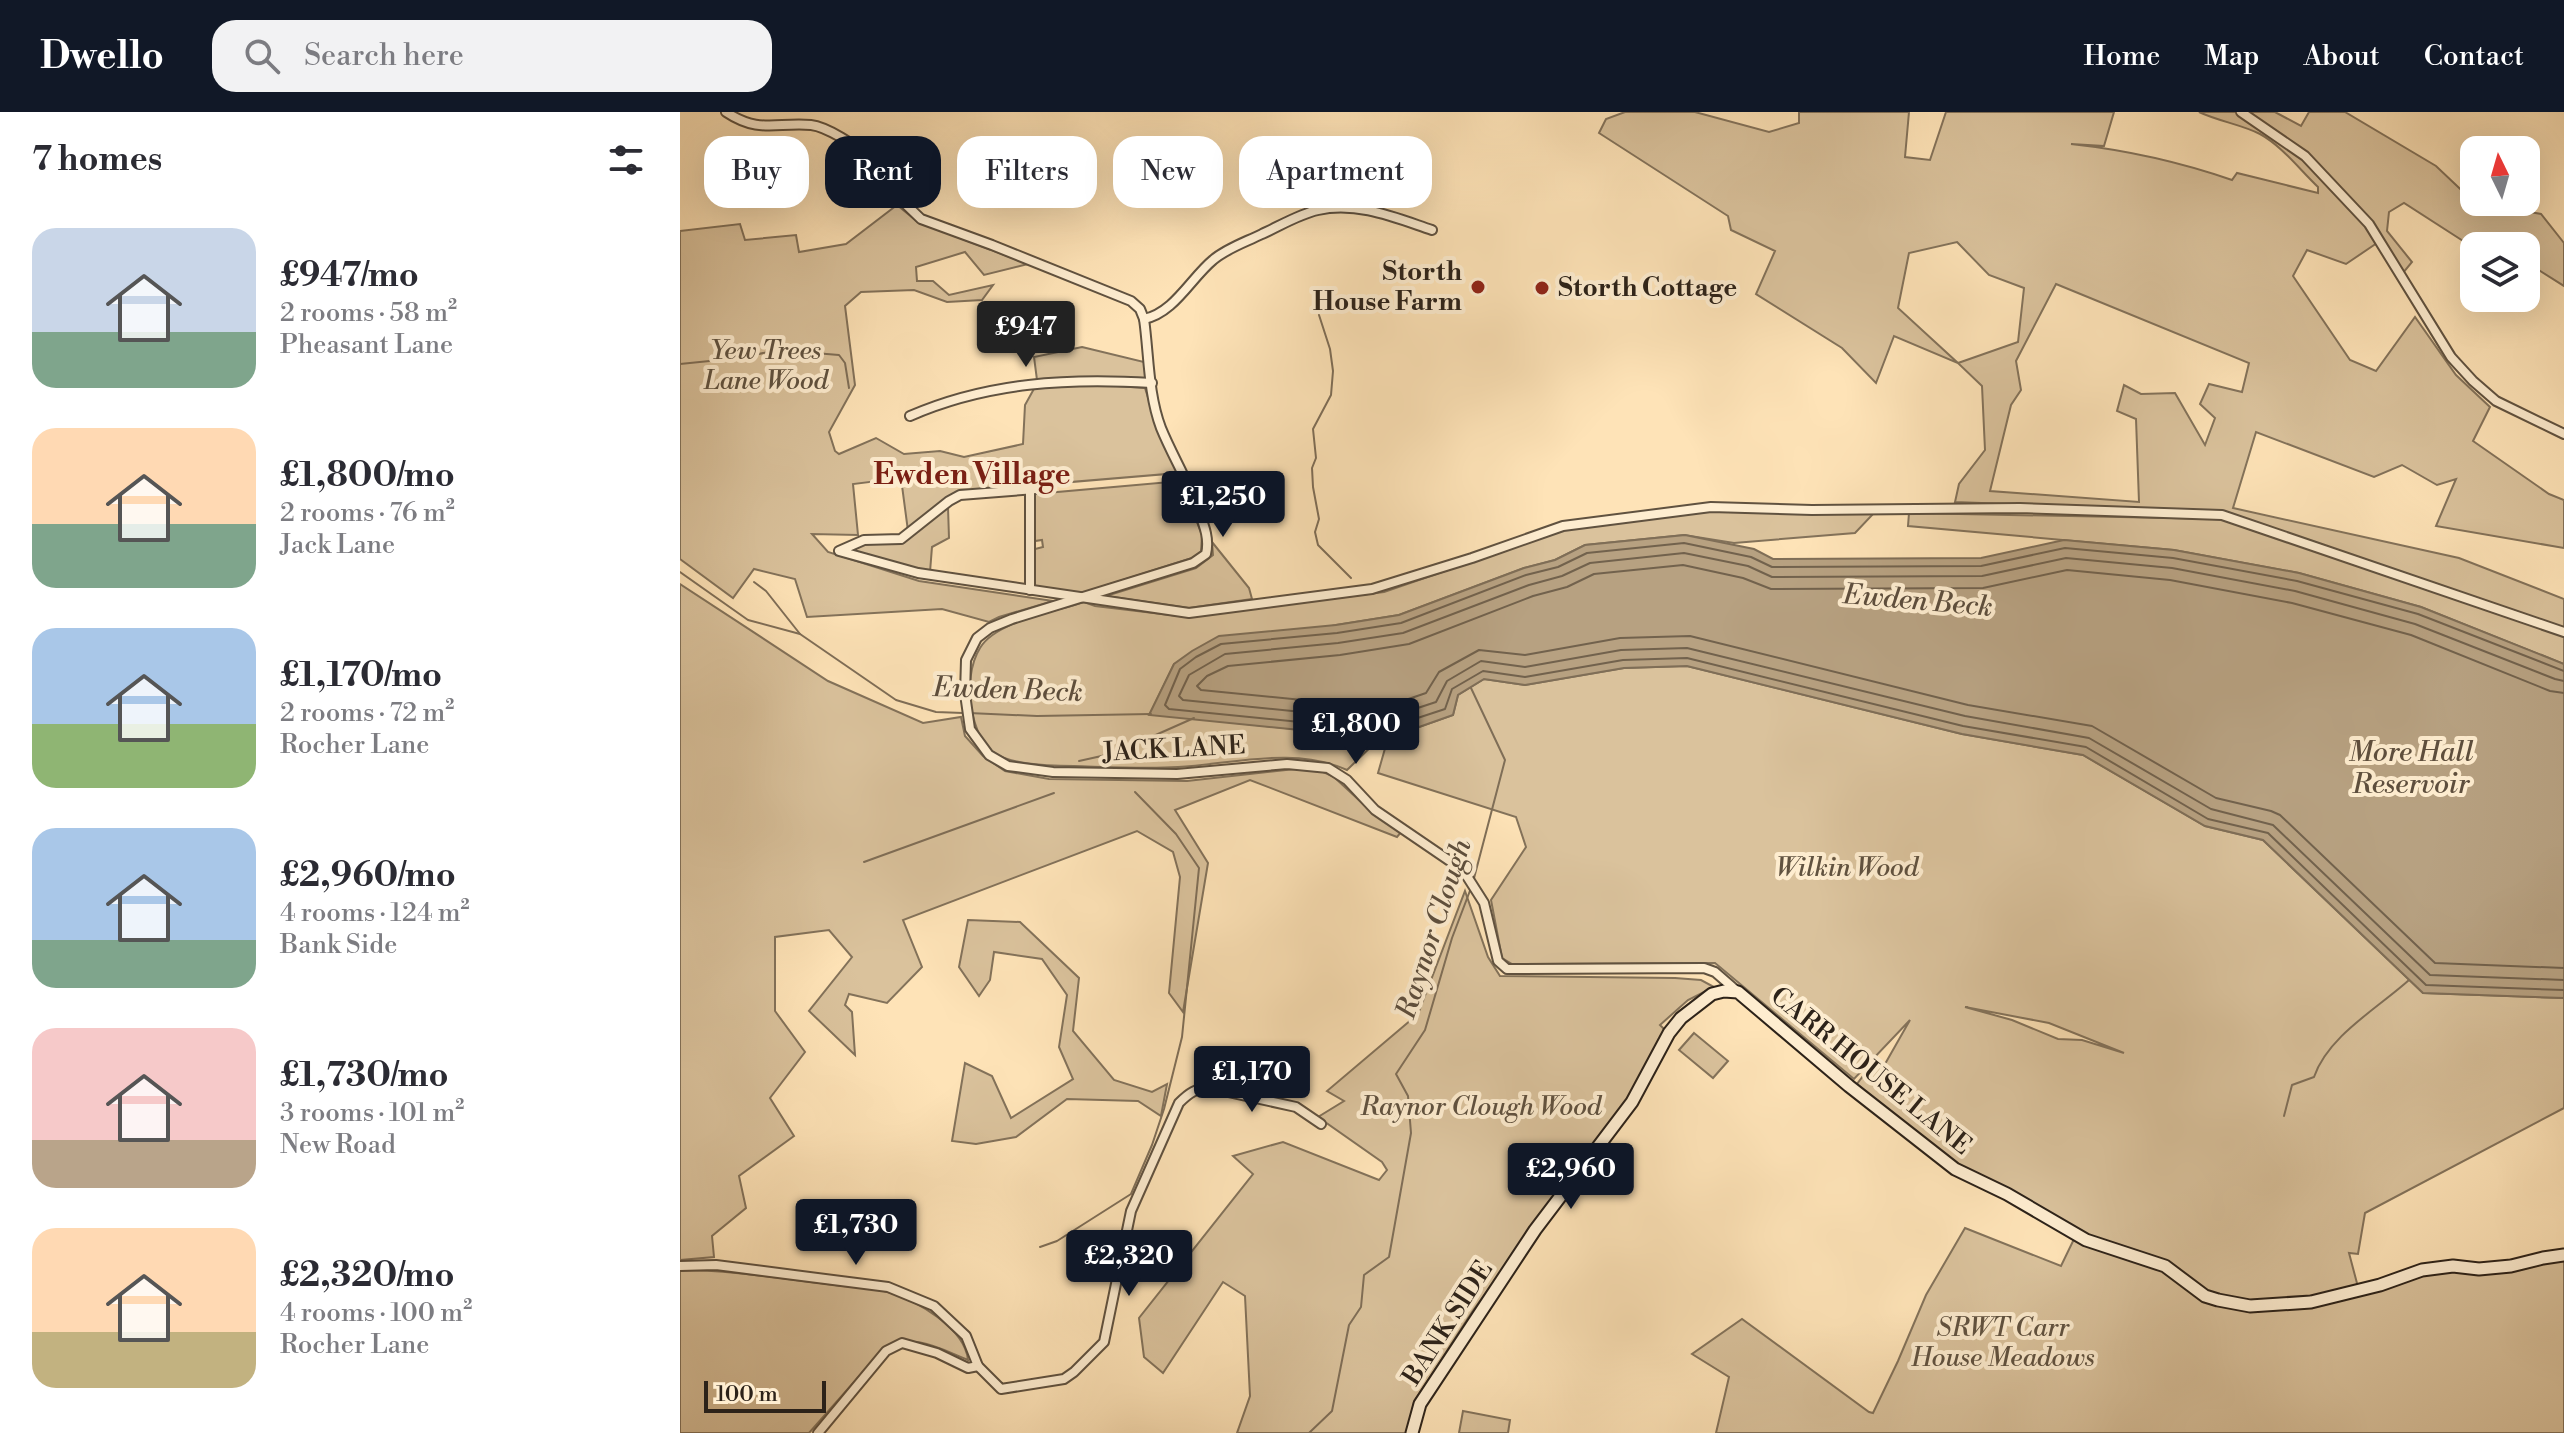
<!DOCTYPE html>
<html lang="en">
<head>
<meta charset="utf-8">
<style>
	:root { --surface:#fff; --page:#f2f2f3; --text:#2b2b33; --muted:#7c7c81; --accent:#111827 }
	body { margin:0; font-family:"Libre Bodoni",serif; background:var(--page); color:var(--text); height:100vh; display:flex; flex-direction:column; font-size:30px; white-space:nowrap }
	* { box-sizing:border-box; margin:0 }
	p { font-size:26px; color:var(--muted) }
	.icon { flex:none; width:44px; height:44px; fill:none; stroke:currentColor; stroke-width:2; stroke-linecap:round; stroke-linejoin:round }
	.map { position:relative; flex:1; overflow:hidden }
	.details { display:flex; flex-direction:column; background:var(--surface); width:680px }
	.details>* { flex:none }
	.top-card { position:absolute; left:24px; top:24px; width:760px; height:72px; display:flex; gap:16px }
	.needle { width:52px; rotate:355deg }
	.tools { position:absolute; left:1780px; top:24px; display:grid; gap:16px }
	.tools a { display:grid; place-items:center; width:80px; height:80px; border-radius:16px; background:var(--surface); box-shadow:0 8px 32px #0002; font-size:40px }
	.scale { position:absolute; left:24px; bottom:20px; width:122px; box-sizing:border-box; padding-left:8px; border:4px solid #2c2219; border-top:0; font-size:22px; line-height:28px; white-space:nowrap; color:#2c2219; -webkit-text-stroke:6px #feedd0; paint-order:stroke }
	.price { position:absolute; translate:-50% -68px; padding:0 18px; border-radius:8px; background:var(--accent); color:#fff; font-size:26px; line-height:52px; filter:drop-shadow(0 2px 4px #0008) }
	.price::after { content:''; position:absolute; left:50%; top:48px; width:24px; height:18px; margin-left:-12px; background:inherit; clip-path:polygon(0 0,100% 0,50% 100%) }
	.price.active { background:#222; color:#fff }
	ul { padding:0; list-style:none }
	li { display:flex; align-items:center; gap:24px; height:200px; padding:0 32px }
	li span { display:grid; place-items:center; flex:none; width:224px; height:160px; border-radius:24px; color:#555 }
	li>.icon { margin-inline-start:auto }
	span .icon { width:96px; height:96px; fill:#fffc; stroke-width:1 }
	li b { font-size:34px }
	h2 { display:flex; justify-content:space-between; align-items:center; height:96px; padding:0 32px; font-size:34px }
	.pill { padding:0 28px; border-radius:24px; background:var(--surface); box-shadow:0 8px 32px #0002; font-size:28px; line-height:72px }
	.pill.active { background:var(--accent); color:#fff }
	header { display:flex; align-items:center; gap:48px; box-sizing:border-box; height:112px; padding:0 40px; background:var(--accent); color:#fff }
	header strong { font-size:38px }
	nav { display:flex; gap:44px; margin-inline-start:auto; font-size:28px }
	.search { width:560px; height:72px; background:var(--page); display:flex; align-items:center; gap:20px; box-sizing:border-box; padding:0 28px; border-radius:24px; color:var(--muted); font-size:30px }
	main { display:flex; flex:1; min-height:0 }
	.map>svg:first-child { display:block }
	.green { fill:#dac29c; stroke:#83725a; stroke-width:2; fill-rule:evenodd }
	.water { fill:#b7a181; stroke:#7f6e57; stroke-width:2 }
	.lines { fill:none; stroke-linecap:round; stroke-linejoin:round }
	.shore { stroke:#72624d; stroke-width:2 }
	.stream { stroke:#7f6e57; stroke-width:2 }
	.street-casing { stroke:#605240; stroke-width:12 }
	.secondary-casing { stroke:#2c2219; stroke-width:15 }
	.street { stroke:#feedd0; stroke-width:8 }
	.secondary { stroke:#feedd0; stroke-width:11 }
	.poi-dot { fill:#8f2418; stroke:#feedd0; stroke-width:3 }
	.labels { text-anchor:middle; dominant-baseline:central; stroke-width:8; stroke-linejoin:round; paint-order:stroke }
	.poi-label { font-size:26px; font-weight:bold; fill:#2c2219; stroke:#feedd0; text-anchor:end }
	.park-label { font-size:26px; font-style:italic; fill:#605240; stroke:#feedd0 }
	.street-label { font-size:26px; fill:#2c2219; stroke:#feedd0 }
	.water-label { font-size:28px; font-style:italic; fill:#5d4e3d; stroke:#feedd0 }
	.quarter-label { font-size:30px; font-weight:bold; fill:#7a1f14; stroke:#feedd0 }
</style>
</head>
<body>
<header>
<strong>Dwello</strong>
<div class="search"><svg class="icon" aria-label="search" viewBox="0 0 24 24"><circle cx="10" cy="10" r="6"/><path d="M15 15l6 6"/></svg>Search here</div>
<nav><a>Home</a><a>Map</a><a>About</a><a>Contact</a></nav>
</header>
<main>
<section class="details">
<h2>7 homes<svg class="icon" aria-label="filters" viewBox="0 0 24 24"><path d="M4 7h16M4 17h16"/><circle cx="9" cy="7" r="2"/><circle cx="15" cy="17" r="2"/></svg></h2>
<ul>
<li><span style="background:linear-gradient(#c9d6e8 65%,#7fa58c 0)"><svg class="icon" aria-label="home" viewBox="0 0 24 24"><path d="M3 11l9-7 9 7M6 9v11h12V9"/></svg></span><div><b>£947/mo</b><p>2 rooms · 58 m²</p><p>Pheasant Lane</p></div></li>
<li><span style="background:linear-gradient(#ffd9b3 60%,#7fa58c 0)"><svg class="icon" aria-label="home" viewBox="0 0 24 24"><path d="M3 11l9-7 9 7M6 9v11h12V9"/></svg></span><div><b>£1,800/mo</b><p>2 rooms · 76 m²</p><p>Jack Lane</p></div></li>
<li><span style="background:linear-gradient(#a9c7e8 60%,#8fb573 0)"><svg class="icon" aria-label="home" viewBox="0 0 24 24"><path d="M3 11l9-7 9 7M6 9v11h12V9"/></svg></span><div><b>£1,170/mo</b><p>2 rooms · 72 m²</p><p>Rocher Lane</p></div></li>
<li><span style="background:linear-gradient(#a9c7e8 70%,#7fa58c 0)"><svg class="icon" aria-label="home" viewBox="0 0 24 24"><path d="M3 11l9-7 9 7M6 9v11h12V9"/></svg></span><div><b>£2,960/mo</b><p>4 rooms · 124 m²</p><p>Bank Side</p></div></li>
<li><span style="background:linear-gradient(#f6c9c9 70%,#b9a48a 0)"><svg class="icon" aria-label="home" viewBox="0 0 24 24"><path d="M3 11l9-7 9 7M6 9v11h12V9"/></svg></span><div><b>£1,730/mo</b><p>3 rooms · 101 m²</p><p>New Road</p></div></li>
<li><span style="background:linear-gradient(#ffd9b3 65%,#c2b280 0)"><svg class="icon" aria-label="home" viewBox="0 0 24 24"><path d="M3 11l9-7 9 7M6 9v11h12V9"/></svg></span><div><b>£2,320/mo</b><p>4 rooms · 100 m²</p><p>Rocher Lane</p></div></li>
</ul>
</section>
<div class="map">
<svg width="1884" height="1321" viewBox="0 0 1884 1321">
	<rect width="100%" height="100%" fill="#fee3b7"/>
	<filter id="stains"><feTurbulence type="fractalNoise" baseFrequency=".0025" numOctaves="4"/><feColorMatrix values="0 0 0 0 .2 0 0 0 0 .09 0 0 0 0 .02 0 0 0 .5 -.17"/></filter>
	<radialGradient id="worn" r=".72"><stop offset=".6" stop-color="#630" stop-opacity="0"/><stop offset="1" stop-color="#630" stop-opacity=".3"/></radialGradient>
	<g class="green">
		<path d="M945,0H1015L1089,20L1119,11V0H1229L1225,45L1250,48L1266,0H1434L1424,34L1391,32C1446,38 1500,50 1552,68L1557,61L1638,81V75C1620,58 1602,34 1580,22C1563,13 1538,9 1519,0H1557L1624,46L1687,113L1697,131L1666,152L1627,138L1613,164L1670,248L1696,259L1735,205L1776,263L1810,295L1793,329L1869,382L1884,388V436L1756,414L1776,367L1757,373L1722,353L1694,365L1576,320L1553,396L1779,446L1884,487V552L1741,495L1619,461L1494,438L1228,414L1229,401L1541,407L1581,421L1571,410L1543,400L1275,390L1279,372L1305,338L1302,274L1278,251L1214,224L1196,271L1162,236L1076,182L1095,139L1051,118L1048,104L919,21L926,7ZM1277,130L1309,163L1344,176L1338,230L1278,251L1218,196L1229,141ZM1376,172L1569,251L1562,280L1529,272L1520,292L1535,306L1525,333L1495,281L1461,282L1444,273L1437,299L1456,307L1459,390L1310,379L1331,293L1341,278L1336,249Z"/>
		<polygon points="1567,0 1595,0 1621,14 1629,0 1665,0 1756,54 1794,90 1861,102 1884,131 1884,174 1846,150 1846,134 1820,134 1815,131 1794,134 1794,136 1724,91 1709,100 1707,119 1732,150 1723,161 1627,41"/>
		<polygon points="217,93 238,110 348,152 304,163 285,140 236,155 237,169 253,169 269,183 313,173 302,188 267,190 234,178 181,180 165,194 175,273 149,320 155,339 159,342 196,326 224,342 260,339 284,345 343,332 345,293 355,275 423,273 465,276 479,321 498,361 284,379 228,419 221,366 173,372 178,423 132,422 148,440 239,469 373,489 319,505 309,510 262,497 127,505 115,467 74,457 53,486 0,447 0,119 60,112 65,128 116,123 119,140 166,132"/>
		<polygon points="402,235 464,250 466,268 446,266 357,268 354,245"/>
		<polygon points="501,369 522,423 521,440 512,446 402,481 354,475 355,437 363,435 362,428 355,429 355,382"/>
		<polygon points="268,395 269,426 252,435 250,460 167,438 186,430 229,426"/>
		<path d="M1033,399L1194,401L1175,421L1054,431L1004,423L905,433L875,448L844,456L719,503L656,513L494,552L470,602L700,626L667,658C614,634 554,652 498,655C465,657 428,655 394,654C374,654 334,653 316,642C301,634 294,611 291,595C288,577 290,552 300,536C316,509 375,500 404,490L415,494L507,505L704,480L884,418Z"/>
		<polygon points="532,430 569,476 572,487 509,496 426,484 516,456 533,443"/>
		<polygon points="0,472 148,569 243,611 281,605 285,624 303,644 325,659 369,667 507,669 615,657 637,657 654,665 695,703 722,719 717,725 570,668 495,698 528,751 503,900 489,881 500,765 493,740 457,719 223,808 242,855 207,891 169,882 165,893 172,900 175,943 129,899 172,845 149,818 95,825 95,899 125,940 90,986 114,1024 59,1064 66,1096 32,1124 34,1145 0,1148"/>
		<path d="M1007,554L1282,622L1403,643L1525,714L1583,728L1743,881L1884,886V996L1685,1101L1678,1142L1669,1141L1678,1175L1630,1187L1571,1193L1521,1178L1497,1162L1403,1125L1267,1048L1189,984L1177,972L1183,964L1205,952L1230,908L1174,967L1035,851L832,852L822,846L811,788L846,735L836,705L698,661L708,626L773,603L778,583L804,567L845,573L944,556ZM1285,895L1369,911L1444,941L1402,928L1378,927L1332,908Z"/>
		<polygon points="785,779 808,845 820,864 995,866 1021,868 1034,875 1008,888 980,913 987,920 946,991 867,1096 792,1200 734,1290 727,1321 557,1321 570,1284 565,1184 543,1170 483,1261 464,1245 459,1206 573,1062 553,1044 603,1030 699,1068 707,1058 702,1050 638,1005 664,989 647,979 738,902"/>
		<polygon points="288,808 340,810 399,866 393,919 434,968 472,980 487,972 481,1004 458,989 387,987 336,1025 296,1032 272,1029 285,951 312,964 331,1006 393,967 379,935 387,883 362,847 314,840 310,868 299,884 279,855"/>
		<polygon points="1014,921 1048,949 1033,966 999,938"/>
		<polygon points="1285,1116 1381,1154 1395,1125 1479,1156 1533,1190 1569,1200 1597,1198 1743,1161 1884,1147 1884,1321 1036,1321 1049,1265 1012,1242 1062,1207 1189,1300 1193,1301 1218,1249 1246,1183"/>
		<path d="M0,1158C49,1158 98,1166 147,1172C166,1175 189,1175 208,1180C236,1188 285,1216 288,1248C258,1236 235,1221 204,1236L129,1321H0Z"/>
		<polygon points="783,1299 830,1308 828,1321 779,1321"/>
	</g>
	<polygon class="water" points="1005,423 1074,437 1093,447 1301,446 1384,428 1494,438 1619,461 1741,495 1884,552 1884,886 1743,881 1583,728 1525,714 1403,643 1282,622 1007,554 944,556 845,573 804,567 778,583 773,603 708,626 700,626 469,603 494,552 512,539 539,524 656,513 719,503 844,456 875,448 905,433"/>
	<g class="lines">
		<g class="shore">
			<polyline points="1884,559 1738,502 1617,469 1493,446 1385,436 1301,454 1092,455 1071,445 1004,431 907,441 878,455 846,463 721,511 657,521 541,532 516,545 500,557 485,593 489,597 701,618 765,597 772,577 803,559 845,565 943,548 1007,546 1283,614 1406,635 1528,707 1588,721 1746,873 1884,878"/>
			<polyline points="1884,569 1875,567 1735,512 1615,479 1492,456 1386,446 1302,464 1092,465 1068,454 1004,441 910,451 882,464 849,473 723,521 658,531 545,542 509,563 499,584 503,588 701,608 756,590 767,569 801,549 845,555 941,538 1007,536 1285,604 1409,626 1531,697 1593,713 1750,863 1884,868"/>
			<polyline points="1884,581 1870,579 1731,523 1612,491 1490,468 1387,458 1303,476 1091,477 1063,466 1003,453 914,462 887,475 853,484 729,532 660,543 548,554 527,564 517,574 521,578 702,596 746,581 759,560 799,538 845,543 940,526 1010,524 1288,593 1412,614 1536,686 1591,699 1600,703 1755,851 1884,856"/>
		</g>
		<g class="stream">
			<polyline points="639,203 650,237 653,259 651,283 633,317 636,346 632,356 633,375 639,407 635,420 638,433 671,466"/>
			<polyline points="0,252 59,246 98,238 159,243 165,251 169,276"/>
			<polyline points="0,460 68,508 120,522 216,588 256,600 283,601"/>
			<polyline points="74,470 86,479 120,522"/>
			<polyline points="791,576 825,648 793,770"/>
			<polyline points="289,601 357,604 471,602"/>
			<polyline points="399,649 435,641 514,606"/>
			<polyline points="184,750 374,681"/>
			<path d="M1604,1004L1612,973L1634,965C1648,924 1698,896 1729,868"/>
			<polyline points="360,1135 377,1129 451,1082 472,1033 484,997 502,925 519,756 496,722 455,680"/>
			<polyline points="629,1321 652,1299 669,1213 681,1195 684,1163 709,1145 731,1021 728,984 716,962 745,918 772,826 791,776"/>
		</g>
		<g class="street-casing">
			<g id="street">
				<path d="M46,0C79,22 96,10 131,13C150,15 182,39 198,50L205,59L215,82L241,107L312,133L451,189L460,197L464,207C469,242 468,282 481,316C492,343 507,367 517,395C523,411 530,425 526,442L513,451L332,507L310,516L297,526L286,548L285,582L290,617L309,643L328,654L373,660L497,662L607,652L648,656L667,668L695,698L783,758L804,791L818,849L827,857L1024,856L1035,860L1058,880"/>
				<polyline points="1561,0 1625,44 1689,112 1771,245 1793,269 1816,289 1884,322"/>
				<path d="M464,207C494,201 511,166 533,148C547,136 566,130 582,122C600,114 619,102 638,98C677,89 716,106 752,118"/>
				<path d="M230,304C308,270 388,266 472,271"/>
				<polyline points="369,376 280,383 269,389 221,427 184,428 159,439 238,461 509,501 692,477 792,446 883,414 1031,395 1132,398 1340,396 1542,403 1884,520"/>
				<polyline points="350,478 350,377"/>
				<path d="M0,1154L36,1153L208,1175L254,1194L286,1224L298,1254L321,1277L384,1267L394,1260L424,1230L451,1099L499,991C509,981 516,976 530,976L616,995L641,1012"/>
				<polyline points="138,1321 206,1239 222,1231 257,1241 288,1256 298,1254"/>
			</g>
		</g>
		<g class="secondary-casing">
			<polyline id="secondary" points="732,1321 740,1292 855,1118 952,990 989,921 1001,906 1032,882 1044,879 1058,880 1169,974 1275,1057 1327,1082 1406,1128 1485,1154 1525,1184 1538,1188 1570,1194 1631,1190 1700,1173 1742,1158 1773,1154 1799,1157 1831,1154 1863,1146 1884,1143"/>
		</g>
		<use href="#street" class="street"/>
		<use href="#secondary" class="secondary"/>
	</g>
	<g class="poi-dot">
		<circle cx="798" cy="175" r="8"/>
		<circle cx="862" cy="176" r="8"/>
	</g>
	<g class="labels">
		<g class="poi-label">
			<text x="782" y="160">Storth<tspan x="782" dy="30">House Farm</tspan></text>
			<text x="878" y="176" text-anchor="start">Storth Cottage</text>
		</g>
		<g class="park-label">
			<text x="86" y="239">Yew Trees<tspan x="86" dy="30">Lane Wood</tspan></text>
			<text x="1167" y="756">Wilkin Wood</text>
			<text x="801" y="995">Raynor Clough Wood</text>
			<text x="1323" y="1216">SRWT Carr<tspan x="1323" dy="30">House Meadows</tspan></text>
		</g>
		<g class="street-label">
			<text transform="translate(494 637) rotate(-3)">JACK LANE</text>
			<text transform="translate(1191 959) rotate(39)">CARR HOUSE LANE</text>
			<text transform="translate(768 1211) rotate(-57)">BANK SIDE</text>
		</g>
		<g class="water-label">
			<text transform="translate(1238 489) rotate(5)">Ewden Beck</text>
			<text transform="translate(328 578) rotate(2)">Ewden Beck</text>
			<text x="1731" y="640">More Hall<tspan x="1731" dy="32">Reservoir</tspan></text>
			<text transform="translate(754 817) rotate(-72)">Raynor Clough</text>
		</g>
		<g class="quarter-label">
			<text x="292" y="363">Ewden Village</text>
		</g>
	</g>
	<rect width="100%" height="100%" filter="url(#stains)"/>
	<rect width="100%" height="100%" fill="url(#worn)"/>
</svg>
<div class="tools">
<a><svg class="needle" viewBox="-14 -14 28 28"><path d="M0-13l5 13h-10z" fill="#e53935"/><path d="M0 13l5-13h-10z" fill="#7c7c81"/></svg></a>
<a><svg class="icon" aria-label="layers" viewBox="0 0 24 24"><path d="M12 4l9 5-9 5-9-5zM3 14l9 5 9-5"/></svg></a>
</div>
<div class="scale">100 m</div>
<b class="price active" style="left:346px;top:257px">£947</b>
<b class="price" style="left:543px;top:427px">£1,250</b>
<b class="price" style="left:676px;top:654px">£1,800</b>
<b class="price" style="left:572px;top:1002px">£1,170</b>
<b class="price" style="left:891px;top:1099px">£2,960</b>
<b class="price" style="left:176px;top:1155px">£1,730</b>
<b class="price" style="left:449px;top:1186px">£2,320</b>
<div class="top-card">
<a class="pill">Buy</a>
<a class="pill active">Rent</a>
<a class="pill">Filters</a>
<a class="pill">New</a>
<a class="pill">Apartment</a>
</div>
</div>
</main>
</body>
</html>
